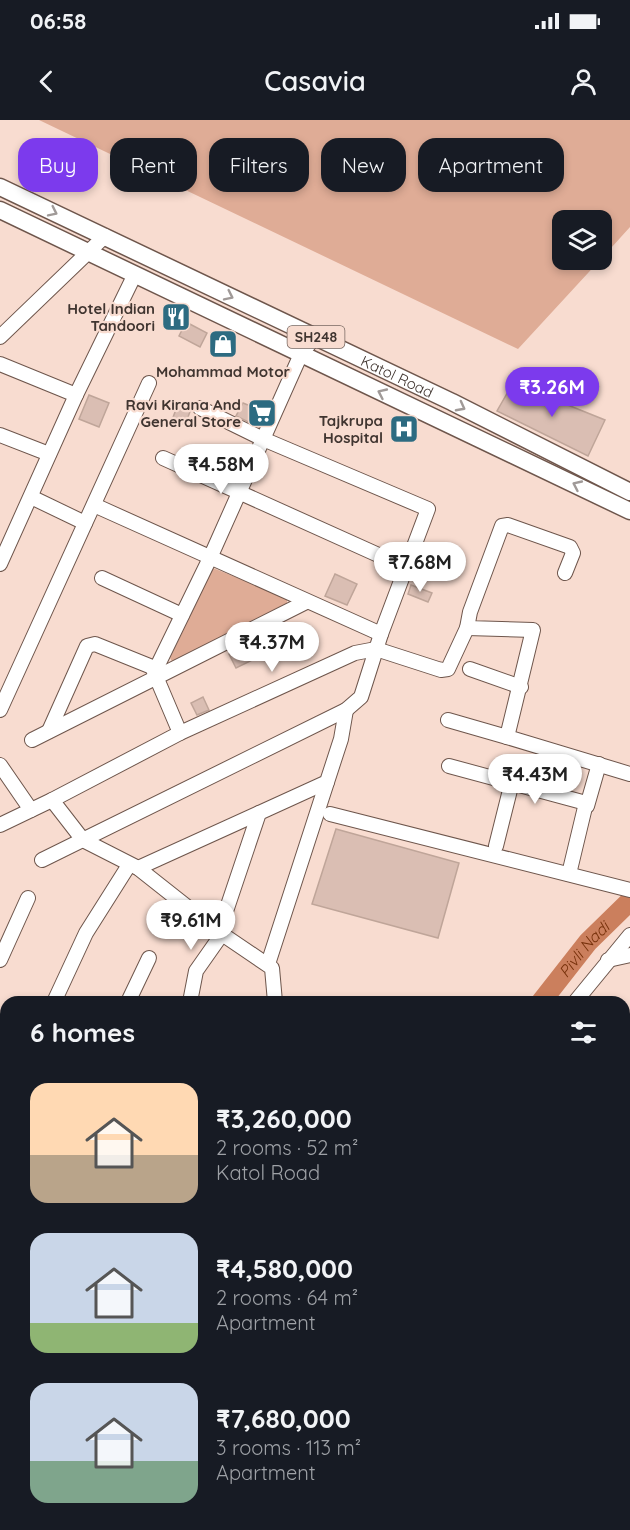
<!DOCTYPE html>
<html lang="en">
<head>
<meta charset="utf-8">
<style>
	:root { --surface:#171b24; --page:#242831; --text:#f1f3f6; --muted:#9ea1a6; --accent:#7c3aed }
	body { margin:0; font-family:Quicksand,sans-serif; background:var(--page); color:var(--text); height:100vh; display:flex; flex-direction:column; font-size:22px; white-space:nowrap }
	* { box-sizing:border-box; margin:0 }
	p { font-size:20px; color:var(--muted) }
	.icon { flex:none; width:33px; height:33px; fill:none; stroke:currentColor; stroke-width:2; stroke-linecap:round; stroke-linejoin:round }
	.map { position:relative; flex:1; overflow:hidden }
	.panel { position:absolute; left:0px; top:876px; width:630px; height:534px; display:flex; flex-direction:column; background:var(--surface); border-radius:18px 18px 0 0; box-shadow:0 3px 9px #0003 }
	.panel>* { flex:none }
	.top-card { position:absolute; left:18px; top:18px; width:594px; height:54px; display:flex; gap:12px }
	.controls { position:absolute; left:552px; top:90px; display:grid; gap:12px }
	.controls a { display:grid; place-items:center; width:60px; height:60px; border-radius:12px; background:var(--surface); box-shadow:0 3px 9px #0003; font-size:30px }
	.price { position:absolute; translate:-50% -51px; padding:0 14px; border-radius:21px; background:#fff; color:#222; font-size:20px; line-height:39px; filter:drop-shadow(0 2px 3px #0008) }
	.price::after { content:''; position:absolute; left:50%; top:36px; width:18px; height:14px; margin-left:-9px; background:inherit; clip-path:polygon(0 0,100% 0,50% 100%) }
	.price.current { background:var(--accent); color:#fff }
	ul { padding:0; list-style:none }
	li { display:flex; align-items:center; gap:18px; height:150px; padding:0 30px }
	li span { display:grid; place-items:center; flex:none; width:168px; height:120px; border-radius:18px; color:#555 }
	li>.icon { margin-inline-start:auto }
	span .icon { width:72px; height:72px; fill:#fffc; stroke-width:1 }
	li b { font-size:26px }
	h2 { display:flex; justify-content:space-between; align-items:center; height:72px; padding:0 30px; font-size:26px }
	.tag { padding:0 21px; border-radius:18px; background:var(--surface); box-shadow:0 3px 9px #0003; font-size:21px; line-height:54px }
	.tag.current { background:var(--accent); color:#fff }
	.status { display:flex; justify-content:space-between; align-items:center; height:42px; padding:0 30px; background:var(--surface); direction:ltr }
	.status svg { height:16px; fill:currentColor }
	header { display:flex; justify-content:space-between; align-items:center; height:78px; padding:0 30px; background:var(--surface); font-size:27px; font-weight:600 }
	.map>svg:first-child { display:block }
	.green { fill:#dfac96 }
	.lines { fill:none; stroke-linecap:round; stroke-linejoin:round }
	.river { stroke:#cb7f5d; stroke-width:20 }
	.building { fill:#dabeb3; stroke:#bfa599; stroke-width:1.5 }
	.minor-casing { stroke:#6e564c; stroke-width:16 }
	.major-casing { stroke:#6e564c; stroke-width:19 }
	.minor { stroke:#fff; stroke-width:14 }
	.major { stroke:#fff; stroke-width:16 }
	.oneway { stroke:#a09a98 }
	.labels { text-anchor:middle; dominant-baseline:central; stroke-width:4.5; stroke-linejoin:round; paint-order:stroke }
	.shield { fill:#f8dcd0; stroke:#776760; stroke-width:1.5 }
	.shield-label { font-size:14px; font-weight:bold; fill:#403530 }
	.poi-label { font-size:15px; font-weight:bold; fill:#403530; stroke:#f8dcd0; text-anchor:end }
	.street-label { font-size:15px; fill:#403530; stroke:#f8dcd0 }
	.water-label { font-size:16px; font-style:italic; fill:#77310b; stroke:#f8dcd0 }
</style>
</head>
<body>
<div class="status"><b>06:58</b><svg viewBox="0 0 49 12"><path d="M0 12V9h3v3zM5 12V6h3v6zM10 12V3h3v9zM15 12V0h3v12zM26 1h20v11H26zM47 4h2v5h-2z"/></svg></div>
<header><svg class="icon" aria-label="back" viewBox="0 0 24 24"><path d="M15 5l-7 7 7 7"/></svg>Casavia<svg class="icon" aria-label="person" viewBox="0 0 24 24"><circle cx="12" cy="8" r="4"/><path d="M4 21q1-7 8-7t8 7"/></svg></header>
<div class="map">
<svg width="630" height="1410" viewBox="0 0 630 1410">
	<rect width="100%" height="100%" fill="#f8dcd0"/>
	<g class="green">
		<polygon points="39,0 630,0 630,107 602,138 602,100 562,100 562,140 600,140 518,229"/>
		<polygon points="213,448 278,474 287,479 287,485 173,543 170,538"/>
		<polygon points="630,981 630,1071 624,1070 624,989"/>
		<polygon points="624,1243 630,1245 630,1410 588,1410 584,1404 624,1404"/>
	</g>
	<g class="lines">
		<g class="river">
			<path id="s1" d="M541,882L588,822L630,781"/>
			<polyline points="128,1410 133,1404"/>
		</g>
	</g>
	<g class="building">
		<polygon points="186,202 207,213 200,227 179,216"/>
		<polygon points="513,263 605,300 588,336 497,291"/>
		<polygon points="89,275 109,283 99,307 79,299"/>
		<polygon points="243,283 265,292 259,307 236,296"/>
		<polygon points="178,284 191,289 185,305 172,300"/>
		<polygon points="335,454 357,464 347,485 325,476"/>
		<polygon points="411,465 432,473 428,482 408,474"/>
		<polygon points="264,517 271,531 236,548 229,534"/>
		<polygon points="203,577 209,590 197,595 191,583"/>
		<polygon points="336,709 459,743 438,818 312,784"/>
	</g>
	<g class="lines">
		<g class="minor-casing">
			<g id="minor">
				<polyline points="0,217 105,116"/>
				<polyline points="0,244 76,275"/>
				<polyline points="0,315 49,334"/>
				<polyline points="163,338 405,447"/>
				<polyline points="31,377 85,403"/>
				<polyline points="94,385 381,514"/>
				<polyline points="0,444 76,275 135,154"/>
				<polyline points="565,453 573,433 570,427 508,405 502,406 470,492 467,508 533,510 507,617 630,654"/>
				<polyline points="102,458 182,495"/>
				<polyline points="470,549 521,567"/>
				<polyline points="155,551 210,438 301,234 315,217"/>
				<polyline points="0,590 149,263"/>
				<polyline points="448,600 507,617"/>
				<polyline points="49,611 87,526 95,524 152,547 180,613 52,680"/>
				<polyline points="180,613 355,533 376,529 441,550 448,549 467,508"/>
				<polyline points="32,620 306,482"/>
				<polyline points="0,645 31,690"/>
				<polyline points="449,646 586,683 569,754"/>
				<polyline points="587,686 599,644"/>
				<polyline points="330,694 630,770"/>
				<polyline points="0,705 52,680 83,720 138,748 219,812 259,693 327,662 341,619 346,590"/>
				<polyline points="496,726 512,662"/>
				<polyline points="42,740 346,590 361,577 381,514 428,389 263,319 200,288"/>
				<polyline points="138,748 259,693"/>
				<polyline points="219,812 272,848 275,882"/>
				<polyline points="0,840 28,778"/>
				<polyline points="608,840 630,835"/>
				<polyline points="268,844 327,662"/>
				<polyline points="54,882 86,813 129,745"/>
				<polyline points="128,882 149,838"/>
				<polyline points="190,882 196,851 222,814"/>
				<polyline points="575,882 630,815"/>
				<polyline points="624,928 630,927"/>
				<polyline points="0,945 6,948"/>
				<polyline points="624,972 630,965"/>
				<polyline points="0,1000 6,987"/>
				<polyline points="624,1037 630,1038"/>
				<polyline points="0,1095 6,1093"/>
				<polyline points="624,1115 630,1116"/>
				<polyline points="0,1143 6,1131"/>
				<polyline points="0,1199 6,1199"/>
				<polyline points="0,1236 6,1228"/>
				<polyline points="0,1340 6,1332"/>
				<polyline points="435,1404 439,1410"/>
				<polyline points="530,1404 534,1410"/>
				<polyline points="100,1410 105,1404"/>
				<polyline points="155,1410 160,1404"/>
				<polyline points="250,1410 255,1404"/>
				<polyline points="356,1410 361,1404"/>
			</g>
		</g>
		<g class="major-casing">
			<g id="major">
				<path id="s2" d="M0,67L452,282L630,372"/>
				<polyline points="0,90 630,391"/>
			</g>
		</g>
		<use href="#minor" class="minor"/>
		<use href="#major" class="major"/>
	</g>
	<defs><path id="oneway-chevron" d="M-2-3.5L2.5 0L-2 3.5" fill="none" stroke-width="1.6" stroke-linecap="round" stroke-linejoin="round" transform="scale(1.5)"/></defs>
	<g class="oneway">
		<use href="#oneway-chevron" transform="translate(53 92) rotate(26)"/>
		<use href="#oneway-chevron" transform="translate(229 176) rotate(26)"/>
		<use href="#oneway-chevron" transform="translate(382 273) rotate(-155)"/>
		<use href="#oneway-chevron" transform="translate(461 287) rotate(28)"/>
		<use href="#oneway-chevron" transform="translate(577 365) rotate(-155)"/>
	</g>
	<defs>
		<g id="restaurant-square" transform="scale(1.5)"><rect x="-9" y="-9" width="18" height="18" rx="4" fill="#2d6b81" stroke="#f8dcd0"/><path d="M-5-6h1v4h1v-4h1v4h1v-4h1v5L-1.5 .5V6h-2V.5L-5-1ZM5-6V6H3V1.5H1.5Q1.5-4 5-6Z" fill="#fff"/></g>
		<g id="shop-square" transform="scale(1.5)"><rect x="-9" y="-9" width="18" height="18" rx="4" fill="#2d6b81" stroke="#f8dcd0"/><path d="M-5-2.5h2.3a2.7 3.5 0 0 1 5.4 0H5L5.5 6h-11ZM-1.5-2.5h3a1.5 2.3 0 0 0-3 0Z" fill="#fff"/></g>
		<g id="supermarket-square" transform="scale(1.5)"><rect x="-9" y="-9" width="18" height="18" rx="4" fill="#2d6b81" stroke="#f8dcd0"/><path d="M-6-5.5h2.5l.6 2H6L4.5 2H-2.5L-4.4-4H-6ZM-1.5 3.2a1.3 1.3 0 1 0 .1 0ZM3 3.2a1.3 1.3 0 1 0 .1 0Z" fill="#fff"/></g>
		<g id="hospital-square" transform="scale(1.5)"><rect x="-9" y="-9" width="18" height="18" rx="4" fill="#2d6b81" stroke="#f8dcd0"/><path d="M-5-5h3v3.5h4V-5h3V5h-3V1.5h-4V5h-3Z" fill="#fff"/></g>
	</defs>
	<g fill-rule="evenodd">
		<use href="#restaurant-square" x="176" y="197"/>
		<use href="#shop-square" x="223" y="224"/>
		<use href="#supermarket-square" x="262" y="293"/>
		<use href="#hospital-square" x="404" y="309"/>
	</g>
	<g class="labels">
		<rect class="shield" x="287.5" y="206" width="57" height="22" rx="4.5"/>
		<g class="shield-label">
			<text x="316" y="217">SH248</text>
		</g>
		<g class="poi-label">
			<text x="155" y="188">Hotel Indian<tspan x="155" dy="17">Tandoori</tspan></text>
			<text x="223" y="251" text-anchor="middle">Mohammad Motor</text>
			<text x="241" y="284">Ravi Kirana And<tspan x="241" dy="17">General Store</tspan></text>
			<text x="383" y="300">Tajkrupa<tspan x="383" dy="17">Hospital</tspan></text>
		</g>
		<g class="street-label">
			<text stroke="none"><textPath href="#s2" startOffset="440">Katol Road</textPath></text>
		</g>
		<g class="water-label">
			<text stroke="none"><textPath href="#s1" startOffset="68">Pivli Nadi</textPath></text>
		</g>
	</g>
</svg>
<div class="controls">
<a><svg class="icon" aria-label="layers" viewBox="0 0 24 24"><path d="M12 4l9 5-9 5-9-5zM3 14l9 5 9-5"/></svg></a>
</div>
<b class="price current" style="left:552px;top:298px">₹3.26M</b>
<b class="price" style="left:221px;top:375px">₹4.58M</b>
<b class="price" style="left:420px;top:473px">₹7.68M</b>
<b class="price" style="left:272px;top:553px">₹4.37M</b>
<b class="price" style="left:535px;top:685px">₹4.43M</b>
<b class="price" style="left:191px;top:831px">₹9.61M</b>
<div class="top-card">
<a class="tag current">Buy</a>
<a class="tag">Rent</a>
<a class="tag">Filters</a>
<a class="tag">New</a>
<a class="tag">Apartment</a>
</div>
<section class="panel">
<h2>6 homes<svg class="icon" aria-label="filters" viewBox="0 0 24 24"><path d="M4 7h16M4 17h16"/><circle cx="9" cy="7" r="2"/><circle cx="15" cy="17" r="2"/></svg></h2>
<ul>
<li><span style="background:linear-gradient(#ffd9b3 60%,#b9a48a 0)"><svg class="icon" aria-label="home" viewBox="0 0 24 24"><path d="M3 11l9-7 9 7M6 9v11h12V9"/></svg></span><div><b>₹3,260,000</b><p>2 rooms · 52 m²</p><p>Katol Road</p></div></li>
<li><span style="background:linear-gradient(#c9d6e8 75%,#8fb573 0)"><svg class="icon" aria-label="home" viewBox="0 0 24 24"><path d="M3 11l9-7 9 7M6 9v11h12V9"/></svg></span><div><b>₹4,580,000</b><p>2 rooms · 64 m²</p><p>Apartment</p></div></li>
<li><span style="background:linear-gradient(#c9d6e8 65%,#7fa58c 0)"><svg class="icon" aria-label="home" viewBox="0 0 24 24"><path d="M3 11l9-7 9 7M6 9v11h12V9"/></svg></span><div><b>₹7,680,000</b><p>3 rooms · 113 m²</p><p>Apartment</p></div></li>
</ul>
</section>
</div>
</body>
</html>
